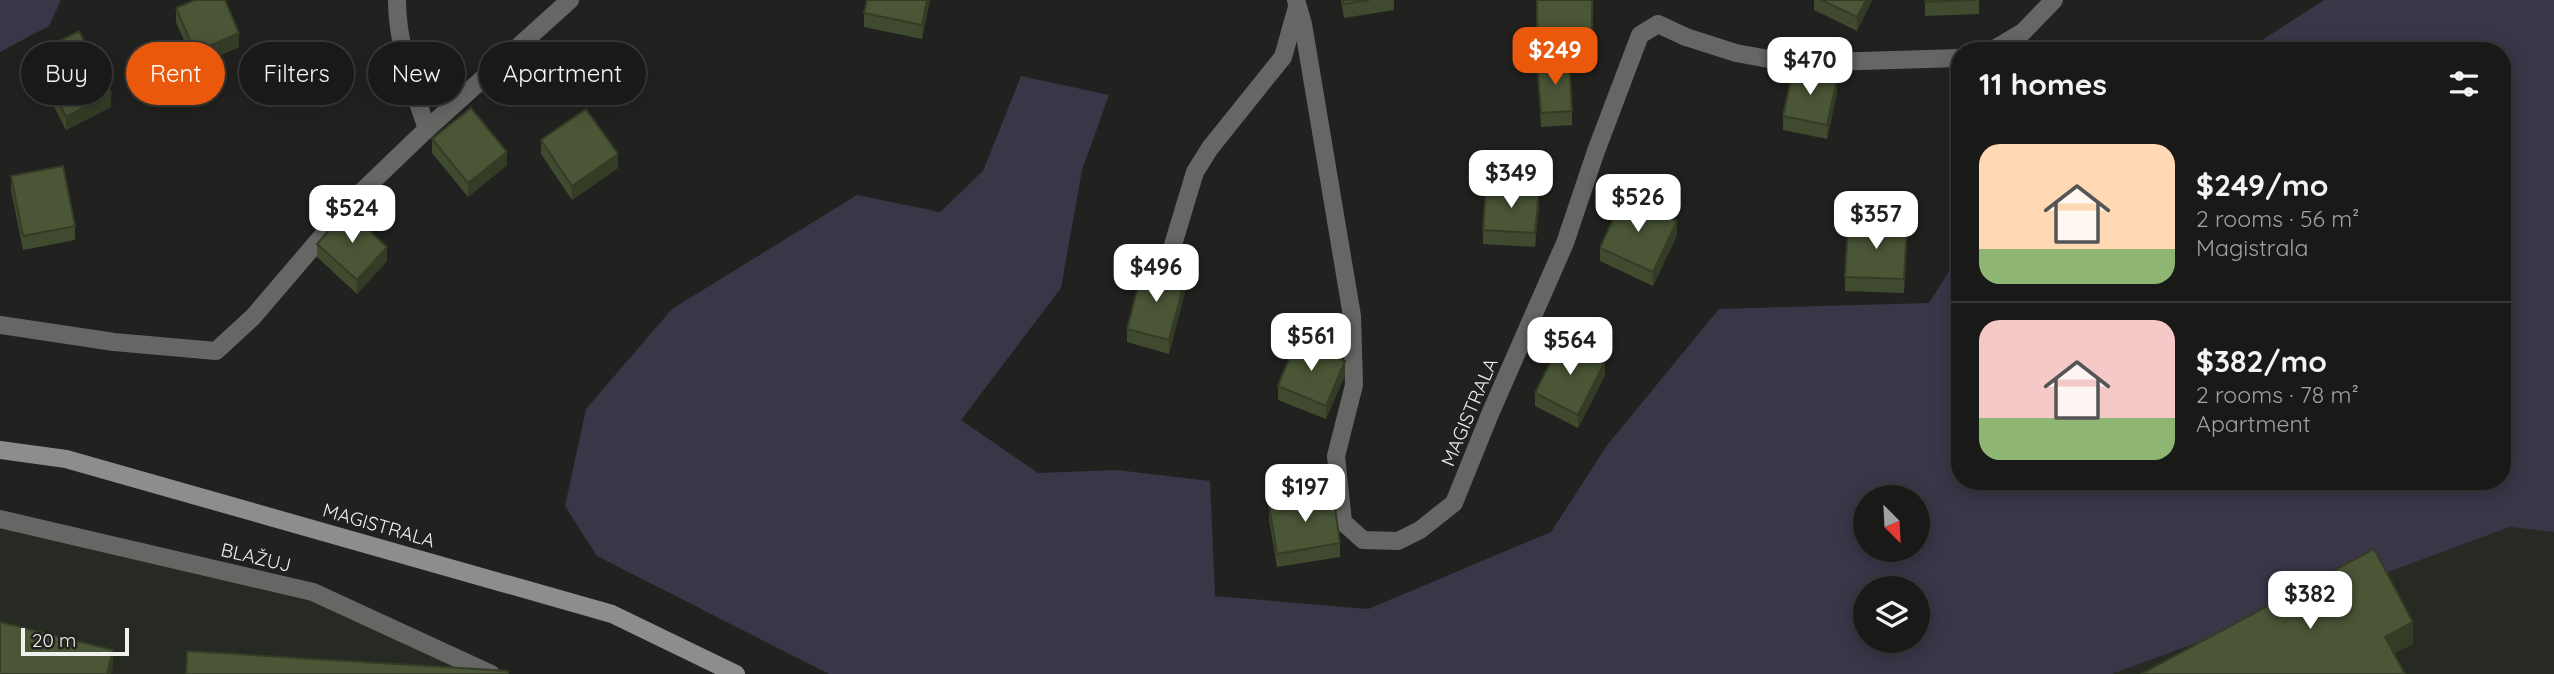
<!DOCTYPE html>
<html lang="en">
<head>
<meta charset="utf-8">
<style>
	:root { --surface:#191a18; --page:#262725; --text:#f1f3f6; --muted:#9fa1a2; --line:#373837; --accent:#ea580c }
	body { margin:0; font-family:Quicksand,sans-serif; background:var(--page); color:var(--text); height:100vh; display:flex; flex-direction:column; font-size:26px; white-space:nowrap }
	* { box-sizing:border-box; margin:0 }
	p { font-size:23px; color:var(--muted) }
	.icon { flex:none; width:38px; height:38px; fill:none; stroke:currentColor; stroke-width:2; stroke-linecap:round; stroke-linejoin:round }
	.map { position:relative; flex:1; overflow:hidden }
	.panel { position:absolute; left:1951px; top:42px; width:560px; height:448px; display:flex; flex-direction:column; background:var(--surface); border-radius:28px; box-shadow:0 4px 18px #0003,0 0 0 2px var(--line) }
	.panel>* { flex:none }
	.top-card { position:absolute; left:21px; top:42px; width:665px; height:63px; display:flex; gap:14px }
	.needle { width:46px; rotate:156deg }
	.fabs { position:absolute; left:1853px; top:485px; display:grid; gap:14px }
	.fabs a { display:grid; place-items:center; width:77px; height:77px; border-radius:50%; background:var(--surface); box-shadow:0 4px 18px #0003,0 0 0 2px var(--line); font-size:35px }
	.scale { position:absolute; left:21px; bottom:18px; width:108px; box-sizing:border-box; padding-left:7px; border:4px solid #f0f1ef; border-top:0; font-size:19px; line-height:24px; white-space:nowrap; color:#f0f1ef; -webkit-text-stroke:5px #212220; paint-order:stroke }
	.price { position:absolute; translate:-50% -60px; padding:0 16px; border-radius:14px; background:#fff; color:#222; font-size:23px; line-height:46px; filter:drop-shadow(0 2px 4px #0008) }
	.price::after { content:''; position:absolute; left:50%; top:42px; width:21px; height:16px; margin-left:-10px; background:inherit; clip-path:polygon(0 0,100% 0,50% 100%) }
	.price.active { background:var(--accent); color:#fff }
	ul { padding:0; list-style:none }
	li { display:flex; align-items:center; gap:21px; height:175px; padding:0 28px }
	li+li { border-top:2px solid var(--line) }
	li span { display:grid; place-items:center; flex:none; width:196px; height:140px; border-radius:21px; color:#555 }
	li>.icon { margin-inline-start:auto }
	span .icon { width:84px; height:84px; fill:#fffc; stroke-width:1 }
	li b { font-size:30px }
	h2 { display:flex; justify-content:space-between; align-items:center; height:84px; padding:0 28px; font-size:30px }
	.pill { padding:0 24px; border-radius:32px; background:var(--surface); box-shadow:0 4px 18px #0003,0 0 0 2px var(--line); font-size:24px; line-height:63px }
	.pill.active { background:var(--accent); color:#fff }
	.map>svg:first-child { display:block }
	.built { fill:#272a22 }
	.green { fill:#3a3547; fill-rule:evenodd }
	.lines { fill:none; stroke-linecap:round; stroke-linejoin:round }
	.lane { stroke:#666765; stroke-width:18 }
	.street { stroke:#666765; stroke-width:18 }
	.secondary { stroke:#8d8e8c; stroke-width:18 }
	.wall { fill:#404a2e }
	.shaded-wall { fill:#343c26 }
	.building { fill:#4a5636; stroke:#343c26; stroke-width:2 }
	.labels { text-anchor:middle; dominant-baseline:central; stroke-width:6; stroke-linejoin:round; paint-order:stroke }
	.street-label { font-size:19px; fill:#f0f1ef; stroke:#212220 }
</style>
</head>
<body>
<div class="map">
<svg width="2554" height="674" viewBox="0 0 2554 674">
	<rect width="100%" height="100%" fill="#212220"/>
	<g class="built">
		<polygon points="0,519 313,592 491,674 0,674"/>
		<polygon points="2510,527 2554,532 2554,674 2112,674"/>
	</g>
	<g class="green">
		<polygon points="0,0 61,0 49,26 0,52"/>
		<path d="M2324,0H2554V532L2510,527L2112,674H829L597,556L565,506L586,409L672,309L857,195L940,212L983,171L1021,76L1109,95L1082,170L1061,288L961,420L1038,473L1117,470L1210,481L1215,596L1368,609L1551,532L1608,444L1719,309L1929,303L1960,254V481H2502V51H2245ZM1866,497H1918V550H1866ZM1866,588H1918V640H1866Z"/>
	</g>
	<g class="lines">
		<polyline class="lane" points="0,519 313,592 491,674"/>
		<g class="street">
			<path d="M397,0C397,44 413,88 427,129"/>
			<polyline points="1296,0 1303,24 1352,316 1354,385 1336,456 1343,522 1363,540 1398,541 1420,530 1454,503 1490,414 1565,243 1596,151 1640,35 1658,24 1686,37 1736,53 1779,61 1828,62 1960,58"/>
			<polyline points="1991,51 2023,32 2054,0"/>
			<polyline points="1169,258 1195,172 1210,148 1283,57 1297,7"/>
			<polyline points="0,325 114,342 216,351 253,317 353,200 427,129 570,0"/>
		</g>
		<polyline class="secondary" points="0,450 66,459 612,614 736,674"/>
	</g>
	<g class="wall">
		<polygon points="867,0 930,0 922,39 864,27 864,13"/>
		<polygon points="1341,0 1394,0 1394,10 1344,18"/>
		<rect x="1537" y="0" width="55" height="49"/>
		<polygon points="1814,0 1872,0 1857,31 1814,10"/>
		<polygon points="1925,0 1979,0 1979,14 1925,16"/>
		<polygon points="176,8 239,47 195,66 176,22"/>
		<polygon points="34,54 111,107 66,130 34,68"/>
		<polygon points="1537,64 1572,111 1572,125 1541,127"/>
		<polygon points="1837,92 1827,139 1783,130 1783,116"/>
		<polygon points="432,139 507,165 468,197 432,153"/>
		<polygon points="541,140 618,168 572,200 541,154"/>
		<polygon points="11,176 75,226 75,240 23,250 11,190"/>
		<polygon points="1539,204 1535,247 1483,244 1483,230"/>
		<polygon points="1677,235 1653,286 1600,261 1600,248"/>
		<polygon points="1907,239 1904,293 1845,291 1845,277"/>
		<polygon points="317,244 387,261 357,294 317,257"/>
		<polygon points="1185,292 1169,354 1127,342 1127,329"/>
		<polygon points="1345,375 1326,419 1278,400 1278,386"/>
		<polygon points="1605,375 1578,428 1535,406 1535,393"/>
		<polygon points="1269,505 1340,543 1340,557 1277,567 1269,519"/>
	</g>
	<g class="shaded-wall">
		<polygon points="927,0 930,0 922,39 922,25"/>
		<polygon points="1866,0 1872,0 1857,31 1857,17"/>
		<polygon points="239,33 239,47 195,66 195,52"/>
		<polygon points="1837,79 1837,92 1827,139 1827,125"/>
		<polygon points="111,93 111,107 66,130 66,117"/>
		<polygon points="507,152 507,165 468,197 468,183"/>
		<polygon points="618,154 618,168 572,200 572,186"/>
		<polygon points="1539,190 1539,204 1535,247 1535,233"/>
		<polygon points="1677,221 1677,235 1653,286 1653,272"/>
		<polygon points="387,247 387,261 357,294 357,280"/>
		<polygon points="1185,279 1185,292 1169,354 1169,340"/>
		<polygon points="1345,361 1345,375 1326,419 1326,406"/>
		<polygon points="1605,361 1605,375 1578,428 1578,415"/>
		<polygon points="2413,622 2413,644 2385,659 2385,637"/>
		<polygon points="113,650 113,669 111,674 107,674"/>
	</g>
	<g class="building">
		<polygon points="195,0 225,0 239,33 195,52 176,8"/>
		<polygon points="867,0 927,0 922,25 864,13"/>
		<polygon points="1343,0 1370,0 1344,4"/>
		<rect x="1537" y="0" width="55" height="35"/>
		<polygon points="1821,0 1866,0 1857,17"/>
		<polygon points="1925,0 1976,0 1925,2"/>
		<polygon points="79,31 111,93 66,117 34,54"/>
		<polygon points="1569,61 1572,111 1541,113 1537,64"/>
		<polygon points="1793,69 1837,79 1827,125 1783,116"/>
		<polygon points="471,108 507,152 468,183 432,139"/>
		<polygon points="586,109 618,154 572,186 541,140"/>
		<polygon points="63,166 75,226 23,236 11,176"/>
		<polygon points="1486,186 1539,190 1535,233 1483,230"/>
		<polygon points="1623,197 1677,221 1653,272 1600,248"/>
		<polygon points="347,210 387,247 357,280 317,244"/>
		<polygon points="1848,222 1907,225 1904,279 1845,277"/>
		<polygon points="1143,267 1185,279 1169,340 1127,329"/>
		<polygon points="1562,339 1605,361 1578,415 1535,393"/>
		<polygon points="1296,341 1345,361 1326,406 1278,386"/>
		<polygon points="1333,495 1340,543 1277,554 1269,505"/>
		<polygon points="2374,549 2413,622 2385,637 2405,674 2141,674"/>
		<polygon points="0,622 113,650 107,674 0,674"/>
		<polygon points="187,651 508,671 508,674 186,674"/>
	</g>
	<g class="labels">
		<g class="street-label">
			<text transform="translate(1469 412) rotate(-67)">MAGISTRALA</text>
			<text transform="translate(379 525) rotate(16)">MAGISTRALA</text>
			<text transform="translate(256 557) rotate(13)">BLAŽUJ</text>
		</g>
	</g>
</svg>
<div class="fabs">
<a><svg class="needle" viewBox="-14 -14 28 28"><path d="M0-13l5 13h-10z" fill="#e53935"/><path d="M0 13l5-13h-10z" fill="#9fa1a2"/></svg></a>
<a><svg class="icon" aria-label="layers" viewBox="0 0 24 24"><path d="M12 4l9 5-9 5-9-5zM3 14l9 5 9-5"/></svg></a>
</div>
<div class="scale">20 m</div>
<b class="price active" style="left:1555px;top:87px">$249</b>
<b class="price" style="left:1810px;top:97px">$470</b>
<b class="price" style="left:1511px;top:210px">$349</b>
<b class="price" style="left:1638px;top:234px">$526</b>
<b class="price" style="left:352px;top:245px">$524</b>
<b class="price" style="left:1876px;top:251px">$357</b>
<b class="price" style="left:1156px;top:304px">$496</b>
<b class="price" style="left:1311px;top:373px">$561</b>
<b class="price" style="left:1570px;top:377px">$564</b>
<b class="price" style="left:1305px;top:524px">$197</b>
<b class="price" style="left:2310px;top:631px">$382</b>
<div class="top-card">
<a class="pill">Buy</a>
<a class="pill active">Rent</a>
<a class="pill">Filters</a>
<a class="pill">New</a>
<a class="pill">Apartment</a>
</div>
<section class="panel">
<h2>11 homes<svg class="icon" aria-label="filters" viewBox="0 0 24 24"><path d="M4 7h16M4 17h16"/><circle cx="9" cy="7" r="2"/><circle cx="15" cy="17" r="2"/></svg></h2>
<ul>
<li><span style="background:linear-gradient(#ffd9b3 75%,#8fb573 0)"><svg class="icon" aria-label="home" viewBox="0 0 24 24"><path d="M3 11l9-7 9 7M6 9v11h12V9"/></svg></span><div><b>$249/mo</b><p>2 rooms · 56 m²</p><p>Magistrala</p></div></li>
<li><span style="background:linear-gradient(#f6c9c9 70%,#8fb573 0)"><svg class="icon" aria-label="home" viewBox="0 0 24 24"><path d="M3 11l9-7 9 7M6 9v11h12V9"/></svg></span><div><b>$382/mo</b><p>2 rooms · 78 m²</p><p>Apartment</p></div></li>
</ul>
</section>
</div>
</body>
</html>
